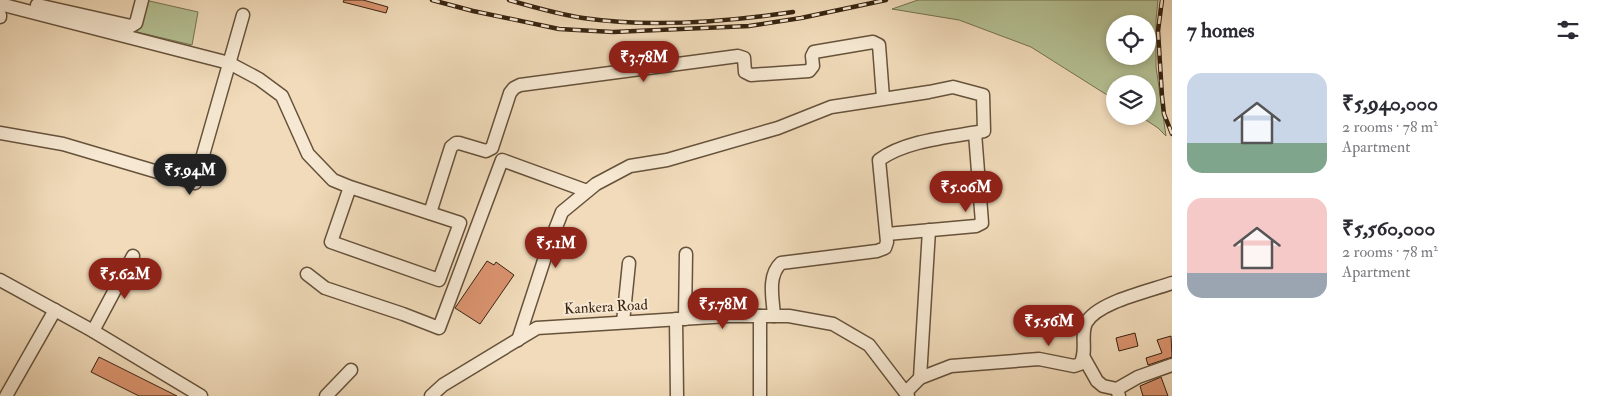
<!DOCTYPE html>
<html lang="en">
<head>
<meta charset="utf-8">
<style>
	:root { --surface:#fff; --page:#f2f2f3; --text:#2b2b33; --muted:#7c7c81; --accent:#8f2418 }
	body { margin:0; font-family:"IM FELL Double Pica",serif; background:var(--page); color:var(--text); height:100vh; display:flex; flex-direction:column; font-size:19px; white-space:nowrap }
	* { box-sizing:border-box; margin:0 }
	p { font-size:16px; color:var(--muted) }
	.icon { flex:none; width:28px; height:28px; fill:none; stroke:currentColor; stroke-width:2; stroke-linecap:round; stroke-linejoin:round }
	.map { position:relative; flex:1; overflow:hidden }
	.drawer { display:flex; flex-direction:column; background:var(--surface); width:425px }
	.drawer>* { flex:none }
	.tools { position:absolute; left:1106px; top:15px; display:grid; gap:10px }
	.tools a { display:grid; place-items:center; width:50px; height:50px; border-radius:50%; background:var(--surface); box-shadow:0 2px 8px #0003; font-size:25px }
	.price { position:absolute; translate:-50% -42px; padding:0 11px; border-radius:18px; background:var(--accent); color:#fff; font-size:16px; line-height:32px; filter:drop-shadow(0 1px 2px #0008) }
	.price::after { content:''; position:absolute; left:50%; top:30px; width:15px; height:11px; margin-left:-8px; background:inherit; clip-path:polygon(0 0,100% 0,50% 100%) }
	.price.current { background:#222; color:#fff }
	ul { padding:0; list-style:none }
	li { display:flex; align-items:center; gap:15px; height:125px; padding:0 15px }
	li span { display:grid; place-items:center; flex:none; width:140px; height:100px; border-radius:15px; color:#555 }
	li>.icon { margin-inline-start:auto }
	span .icon { width:60px; height:60px; fill:#fffc; stroke-width:1 }
	li b { font-size:21px }
	h2 { display:flex; justify-content:space-between; align-items:center; height:60px; padding:0 15px; font-size:21px }
	main { display:flex; flex:1; min-height:0 }
	.map>svg:first-child { display:block }
	.green { fill:#b5c194; stroke:#767252; fill-rule:evenodd }
	.building { fill:#db946f; stroke:#382411 }
	.lines { fill:none; stroke-linecap:round; stroke-linejoin:round }
	.minor-casing { stroke:#66523b; stroke-width:15 }
	.minor { stroke:#f6e8d2; stroke-width:12 }
	.rail-casing { stroke:#382411; stroke-width:4.5 }
	.rail { stroke:#f6e8d2; stroke-width:2.5; stroke-dasharray:8; stroke-linecap:butt }
	.labels { text-anchor:middle; dominant-baseline:central; stroke-width:4; stroke-linejoin:round; paint-order:stroke }
	.street-label { font-size:15px; fill:#382411; stroke:#f6e8d2 }
</style>
</head>
<body>
<main>
<div class="map">
<svg width="1172" height="396" viewBox="0 0 1172 396">
	<rect width="100%" height="100%" fill="#f1dbba"/>
	<filter id="stains"><feTurbulence type="fractalNoise" baseFrequency=".004" numOctaves="4"/><feColorMatrix values="0 0 0 0 .2 0 0 0 0 .09 0 0 0 0 .02 0 0 0 .5 -.17"/></filter>
	<radialGradient id="worn" r=".72"><stop offset=".6" stop-color="#630" stop-opacity="0"/><stop offset="1" stop-color="#630" stop-opacity=".3"/></radialGradient>
	<g class="green">
		<polygon points="145,0 198,12 192,45 137,32"/>
		<path d="M918,0H1158L1156,20V67L1166,136L1158,128L1140,116H1148V84H1115V100L1031,47L959,20L892,9ZM1115,24H1148V56H1115Z"/>
	</g>
	<g class="building">
		<polygon points="344,0 363,0 388,7 386,13 343,2"/>
		<polygon points="487,261 494,265 496,262 514,275 480,324 455,308"/>
		<polygon points="1135,333 1138,346 1119,351 1116,338"/>
		<polygon points="1171,336 1172,357 1148,365 1146,358 1162,353 1157,340"/>
		<polygon points="99,357 177,396 139,396 91,372"/>
		<polygon points="1161,377 1168,396 1143,396 1140,386"/>
	</g>
	<g class="lines">
		<g class="minor-casing">
			<g id="minor">
				<polyline points="0,4 229,63 259,79 282,96 308,154 333,180 350,187 460,223 439,280 331,242 350,187"/>
				<polyline points="37,5 131,26 136,23 142,0"/>
				<polyline points="0,15 0,17"/>
				<polyline points="0,133 63,144 195,183 243,15"/>
				<polyline points="430,213 451,147 456,143 459,143 486,151 492,148 510,93 514,88 520,85 738,56 744,58 745,72 751,75 809,71 813,66 812,56 814,52 873,42 879,45 883,98"/>
				<polyline points="887,234 976,226 982,223 975,133"/>
				<polyline points="307,274 325,288 403,314 439,328 502,160 587,191"/>
				<polyline points="0,280 93,331 201,396"/>
				<polyline points="760,316 760,396"/>
				<polyline points="676,319 677,396"/>
				<polyline points="685,319 686,254"/>
				<polyline points="623,322 629,263"/>
				<polyline points="93,331 133,256"/>
				<path d="M518,340L549,245L562,212L596,184L630,166L667,160L778,128L831,107L929,92L953,87L983,95L984,131C951,137 906,140 879,160L887,242L885,248L877,251L781,263C767,276 773,299 774,316"/>
				<polyline points="1084,358 1097,381 1103,386 1117,389 1119,396"/>
				<polyline points="920,378 929,230"/>
				<polyline points="1117,389 1138,377 1172,365"/>
				<path d="M906,392L920,378L951,366L1039,359L1074,366L1080,364C1088,351 1080,336 1086,323C1097,302 1150,291 1172,283"/>
				<polyline points="6,396 55,310"/>
				<polyline points="326,396 351,370"/>
				<polyline points="431,396 443,385 537,328 728,316 789,316 833,324 869,345 908,396"/>
			</g>
		</g>
		<use href="#minor" class="minor"/>
		<g class="rail-casing">
			<g id="rail">
				<polyline points="432,0 473,11 559,29 613,32 749,26 801,18 886,0"/>
				<path d="M509,0C533,7 558,14 583,18C652,28 725,22 793,12"/>
				<polyline points="1162,0 1158,31 1162,96 1164,114 1172,134"/>
			</g>
		</g>
		<use href="#rail" class="rail"/>
	</g>
	<g class="labels">
		<g class="street-label">
			<text transform="translate(606 307) rotate(-3)">Kankera Road</text>
		</g>
	</g>
	<rect width="100%" height="100%" filter="url(#stains)"/>
	<rect width="100%" height="100%" fill="url(#worn)"/>
</svg>
<div class="tools">
<a><svg class="icon" aria-label="locate" viewBox="0 0 24 24"><circle cx="12" cy="12" r="6"/><path d="M12 2v4M12 18v4M2 12h4M18 12h4"/></svg></a>
<a><svg class="icon" aria-label="layers" viewBox="0 0 24 24"><path d="M12 4l9 5-9 5-9-5zM3 14l9 5 9-5"/></svg></a>
</div>
<b class="price" style="left:644px;top:83px">₹3.78M</b>
<b class="price current" style="left:190px;top:196px">₹5.94M</b>
<b class="price" style="left:966px;top:213px">₹5.06M</b>
<b class="price" style="left:556px;top:269px">₹5.1M</b>
<b class="price" style="left:125px;top:300px">₹5.62M</b>
<b class="price" style="left:723px;top:330px">₹5.78M</b>
<b class="price" style="left:1049px;top:347px">₹5.56M</b>
</div>
<section class="drawer">
<h2>7 homes<svg class="icon" aria-label="filters" viewBox="0 0 24 24"><path d="M4 7h16M4 17h16"/><circle cx="9" cy="7" r="2"/><circle cx="15" cy="17" r="2"/></svg></h2>
<ul>
<li><span style="background:linear-gradient(#c9d6e8 70%,#7fa58c 0)"><svg class="icon" aria-label="home" viewBox="0 0 24 24"><path d="M3 11l9-7 9 7M6 9v11h12V9"/></svg></span><div><b>₹5,940,000</b><p>2 rooms · 78 m²</p><p>Apartment</p></div></li>
<li><span style="background:linear-gradient(#f6c9c9 75%,#9aa5b1 0)"><svg class="icon" aria-label="home" viewBox="0 0 24 24"><path d="M3 11l9-7 9 7M6 9v11h12V9"/></svg></span><div><b>₹5,560,000</b><p>2 rooms · 78 m²</p><p>Apartment</p></div></li>
</ul>
</section>
</main>
</body>
</html>
